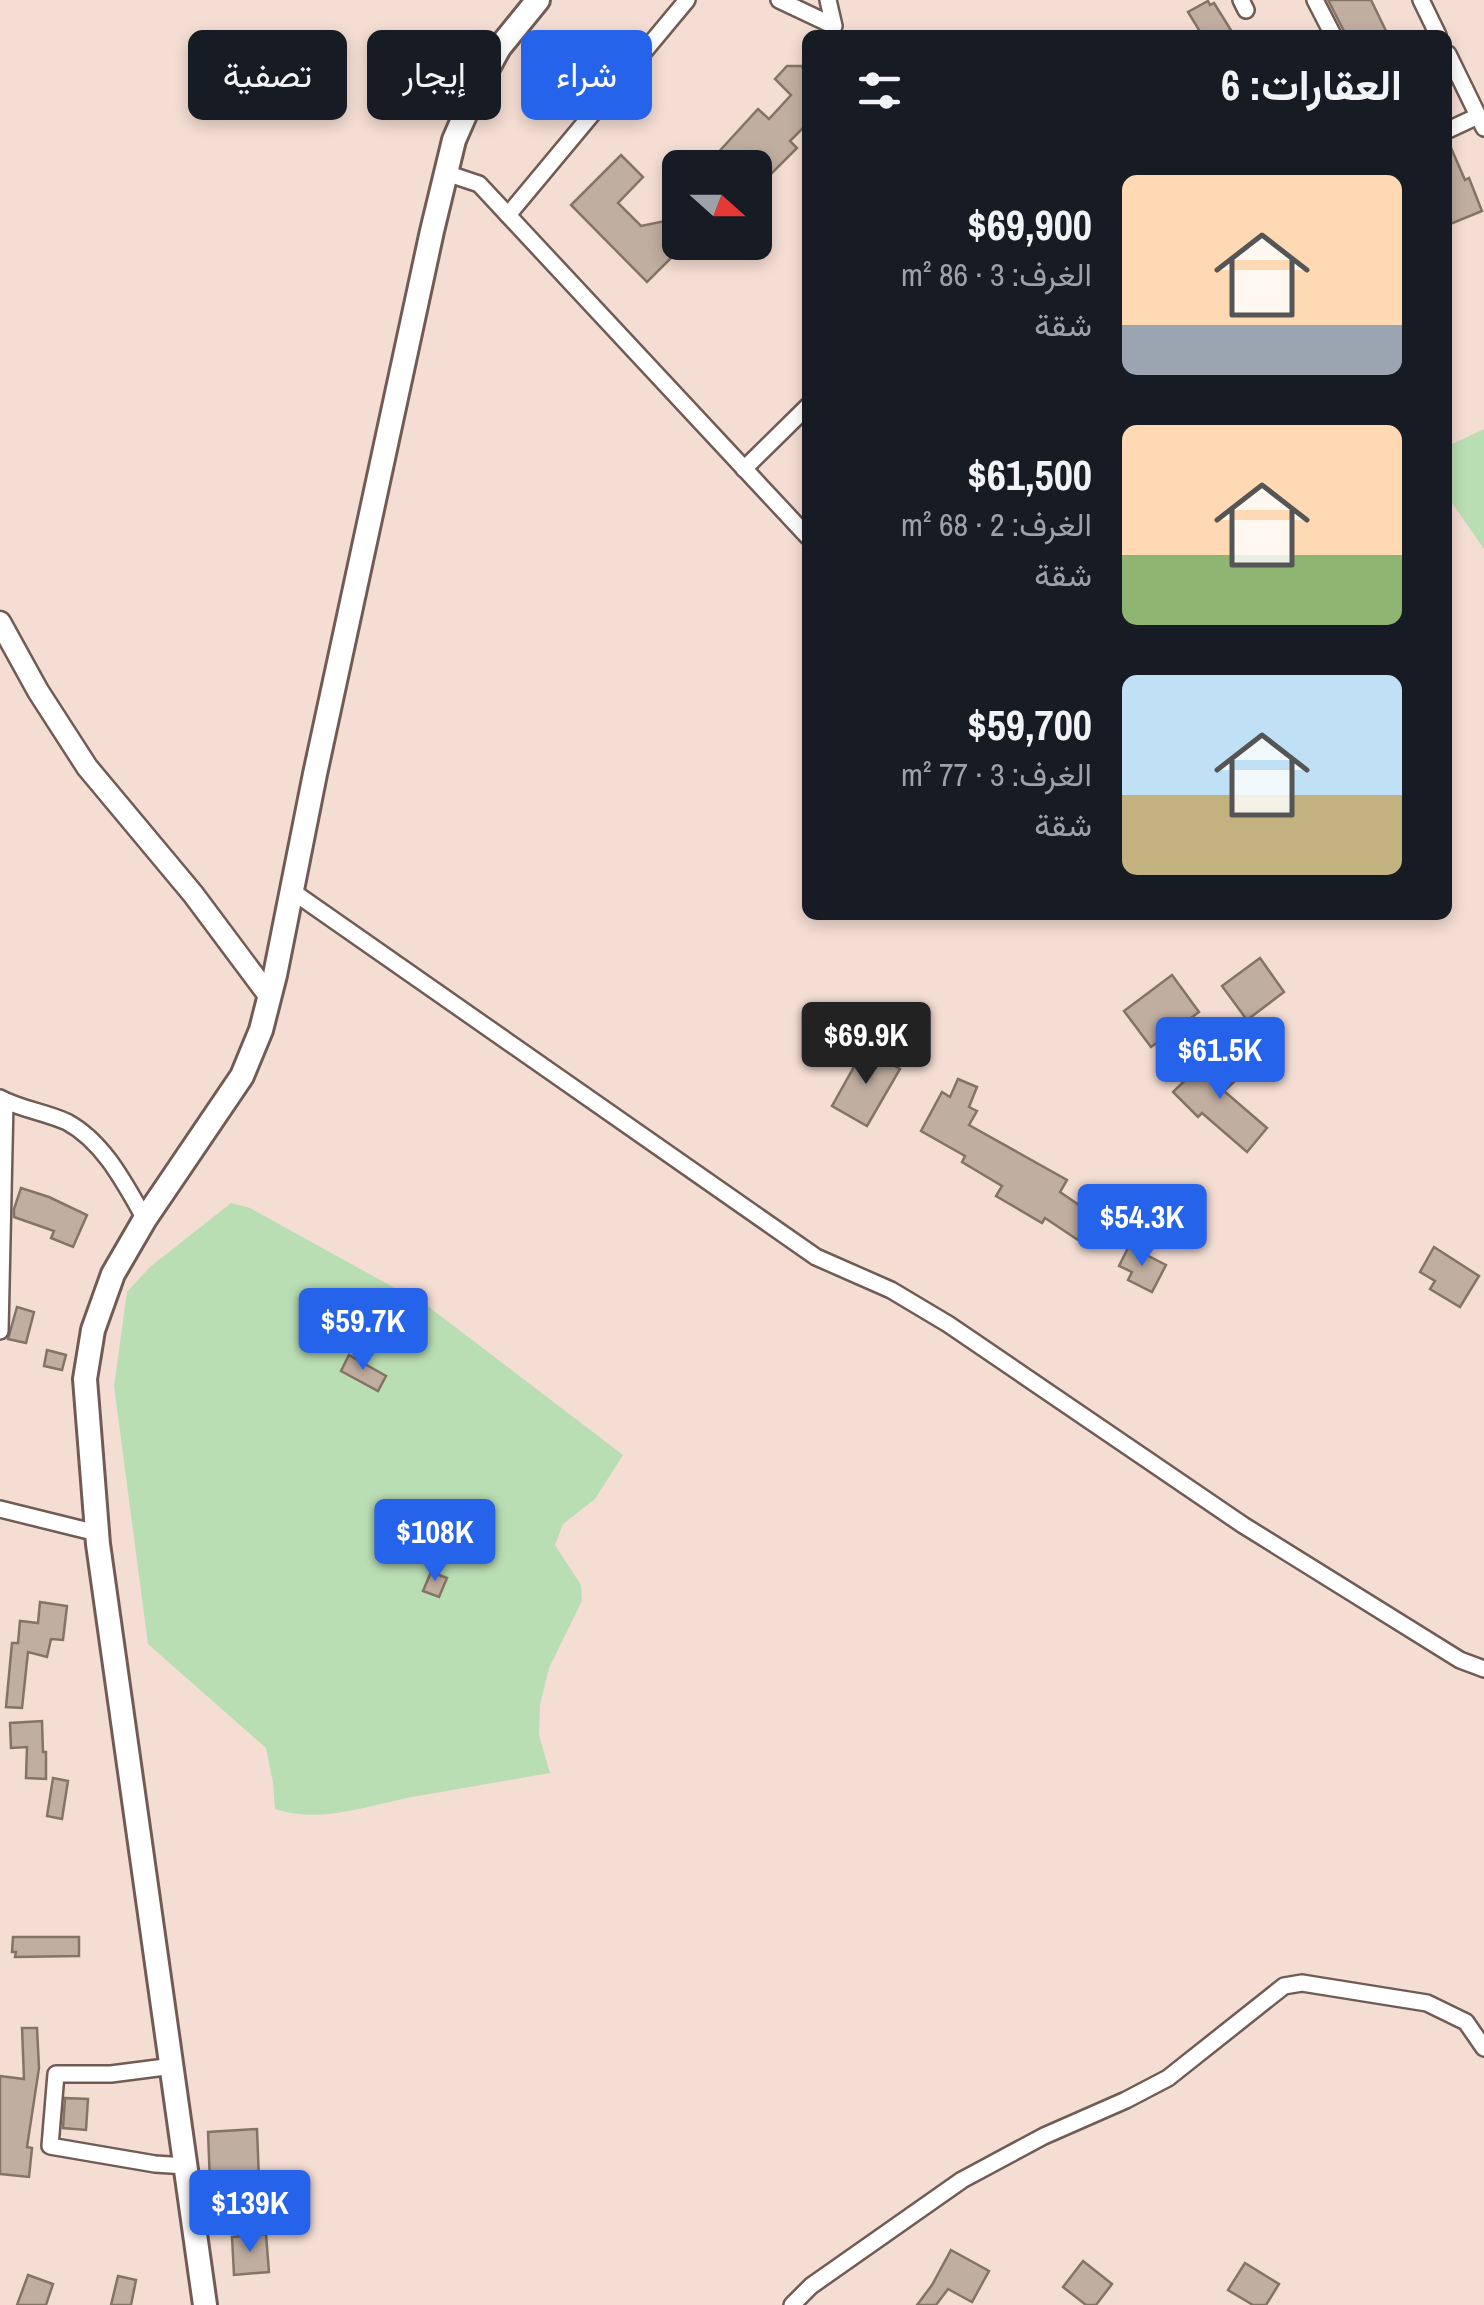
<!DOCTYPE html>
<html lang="ar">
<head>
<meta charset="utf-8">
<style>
	:root { --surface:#171b24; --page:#20242c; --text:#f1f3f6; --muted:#9ea1a6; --accent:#2563eb }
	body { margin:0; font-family:"Archivo Narrow",Vazirmatn,sans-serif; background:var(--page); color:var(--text); direction:rtl; height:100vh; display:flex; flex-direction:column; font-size:38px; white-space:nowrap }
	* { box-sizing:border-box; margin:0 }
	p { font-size:32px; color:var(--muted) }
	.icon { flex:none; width:55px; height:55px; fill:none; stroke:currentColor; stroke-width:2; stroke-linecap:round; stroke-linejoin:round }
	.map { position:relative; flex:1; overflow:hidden; direction:ltr }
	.details { position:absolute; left:802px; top:30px; width:650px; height:890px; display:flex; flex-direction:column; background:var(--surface); border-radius:15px; box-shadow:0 5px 15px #0003; direction:rtl }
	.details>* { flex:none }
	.top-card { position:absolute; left:30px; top:30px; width:622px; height:90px; direction:rtl; display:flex; gap:20px }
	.needle { width:65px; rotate:111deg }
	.tools { position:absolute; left:662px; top:150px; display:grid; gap:20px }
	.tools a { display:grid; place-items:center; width:110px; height:110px; border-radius:15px; background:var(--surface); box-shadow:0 5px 15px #0003; font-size:50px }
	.price { position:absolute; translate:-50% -85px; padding:0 22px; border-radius:10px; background:var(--accent); color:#fff; font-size:32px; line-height:65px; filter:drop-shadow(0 2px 5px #0008) }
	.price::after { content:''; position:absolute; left:50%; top:60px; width:30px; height:22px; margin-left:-15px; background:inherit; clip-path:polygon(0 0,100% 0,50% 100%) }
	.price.on { background:#222; color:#fff }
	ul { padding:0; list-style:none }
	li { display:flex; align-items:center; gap:30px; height:250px; padding:0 50px }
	li span { display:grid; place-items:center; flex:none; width:280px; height:200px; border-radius:15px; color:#555 }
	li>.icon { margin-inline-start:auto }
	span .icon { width:120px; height:120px; fill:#fffc; stroke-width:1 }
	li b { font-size:42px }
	h2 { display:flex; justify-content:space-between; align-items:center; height:120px; padding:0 50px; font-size:42px }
	.chip { padding:0 35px; border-radius:15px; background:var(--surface); box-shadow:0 5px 15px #0003; font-size:35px; line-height:90px }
	.chip.on { background:var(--accent); color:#fff }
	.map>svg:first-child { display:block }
	.green { fill:#badeb4 }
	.building { fill:#c0aea0; stroke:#847466; stroke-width:2.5 }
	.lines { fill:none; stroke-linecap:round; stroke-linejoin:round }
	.minor-casing { stroke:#705c54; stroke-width:20 }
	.tertiary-casing { stroke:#705c54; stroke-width:25 }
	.secondary-casing { stroke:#705c54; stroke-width:28 }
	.minor { stroke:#fff; stroke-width:15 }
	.tertiary { stroke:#fff; stroke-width:20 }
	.secondary { stroke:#fff; stroke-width:22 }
</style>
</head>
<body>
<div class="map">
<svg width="1484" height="2305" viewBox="0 0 1484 2305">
	<rect width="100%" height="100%" fill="#f4ddd3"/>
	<g class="green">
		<polygon points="1484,429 1484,549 1448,497 1448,446"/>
		<path d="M231,1203L250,1208L429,1307L623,1455L595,1499L563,1524L555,1545L581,1585L582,1601L549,1668L540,1705L539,1735L550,1773C504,1781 458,1789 412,1797C366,1806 321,1824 275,1809L273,1783L266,1748L148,1644L114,1386L127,1292L150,1267Z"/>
	</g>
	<g class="building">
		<polygon points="1328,0 1371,0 1388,35 1346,35"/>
		<polygon points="1208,1 1210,5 1214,3 1234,35 1202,35 1188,12"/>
		<polygon points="787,66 801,66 808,72 808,123 790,141 797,148 755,190 755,168 704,168 758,109 769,119 791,95 775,79"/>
		<polygon points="1448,141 1465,180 1469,178 1482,211 1448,225"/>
		<polygon points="621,155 643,177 618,203 641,226 680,218 680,249 647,282 571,205"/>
		<polygon points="1260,958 1284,992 1247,1020 1222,986"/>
		<polygon points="1172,975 1199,1012 1151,1047 1124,1011"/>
		<polygon points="864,1049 900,1069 867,1126 832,1106"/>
		<polygon points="1213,1053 1238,1078 1224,1091 1267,1128 1247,1152 1202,1113 1198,1117 1173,1092"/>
		<polygon points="958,1079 977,1087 969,1107 977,1111 969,1125 1067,1180 1060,1192 1094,1215 1078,1240 1045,1218 1042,1223 996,1196 1002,1186 962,1162 965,1156 921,1131 942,1092 950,1097"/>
		<polygon points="21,1188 49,1197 87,1215 73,1247 51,1238 54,1231 14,1217 14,1209"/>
		<polygon points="1129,1246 1166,1265 1152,1292 1128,1280 1132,1272 1119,1266"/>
		<polygon points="1434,1247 1479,1276 1460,1307 1430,1289 1435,1281 1420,1272"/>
		<polygon points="17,1307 34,1312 26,1343 8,1339"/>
		<polygon points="47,1350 66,1355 62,1370 44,1366"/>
		<polygon points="349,1355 386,1376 378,1391 341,1371"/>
		<polygon points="431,1572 447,1578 439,1597 423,1591"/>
		<polygon points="40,1602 67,1606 63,1640 51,1639 47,1657 28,1652 22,1708 6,1707 12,1643 18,1643 20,1621 38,1623"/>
		<polygon points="42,1721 43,1752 46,1752 46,1779 26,1778 27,1747 11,1748 10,1723"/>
		<polygon points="53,1778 68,1781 62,1819 47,1816"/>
		<polygon points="13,1937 79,1937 79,1956 15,1957 16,1952 12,1952"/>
		<polygon points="22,2028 37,2028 39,2068 27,2147 32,2148 29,2177 0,2174 0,2076 24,2079"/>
		<polygon points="65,2098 88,2099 86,2130 63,2128"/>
		<polygon points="257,2129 259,2180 210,2183 208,2132"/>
		<polygon points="266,2234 269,2272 234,2275 232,2237"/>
		<polygon points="951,2250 989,2271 972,2302 948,2289 936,2305 917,2305 932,2285"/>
		<polygon points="1083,2261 1112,2284 1096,2305 1086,2305 1063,2287"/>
		<polygon points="1245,2263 1279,2284 1266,2305 1253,2305 1228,2290"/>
		<polygon points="28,2275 53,2284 46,2305 17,2305"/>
		<polygon points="118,2276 136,2280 131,2305 111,2305"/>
	</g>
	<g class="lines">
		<g class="minor-casing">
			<g id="minor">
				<polyline points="779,0 834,26 828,0"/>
				<polyline points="1241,0 1246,10"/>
				<polyline points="1315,0 1333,35"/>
				<polyline points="1421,0 1438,35"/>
				<polyline points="1448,54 1484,128"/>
				<polyline points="1448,130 1478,116"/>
				<polyline points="446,173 479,184 808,537"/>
				<polyline points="508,215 687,0"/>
				<polyline points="744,469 808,406"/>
				<polyline points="292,891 816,1257 891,1290 948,1324 1243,1525 1460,1660 1484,1669"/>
				<path d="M0,1098C20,1109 45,1112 67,1122C104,1142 125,1184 145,1219"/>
				<polyline points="0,1331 5,1101"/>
				<polyline points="0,1509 97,1533"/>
				<polyline points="173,2066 111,2074 56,2074 50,2146 155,2164 186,2166"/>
				<polyline points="792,2305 811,2286 962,2180 1044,2136 1126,2100 1168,2078 1284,1986 1302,1983 1427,2003 1466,2022 1484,2048"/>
			</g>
		</g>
		<g class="tertiary-casing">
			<polyline id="tertiary" points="0,622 38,691 87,767 193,894 270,997"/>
		</g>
		<g class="secondary-casing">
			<polyline id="secondary" points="205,2305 98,1544 85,1379 93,1330 113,1274 145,1219 242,1076 261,1030 275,975 315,774 432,231 454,140 475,92 499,48 538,0"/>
		</g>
		<use href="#minor" class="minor"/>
		<use href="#tertiary" class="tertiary"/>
		<use href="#secondary" class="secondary"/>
	</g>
</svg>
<div class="tools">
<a><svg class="needle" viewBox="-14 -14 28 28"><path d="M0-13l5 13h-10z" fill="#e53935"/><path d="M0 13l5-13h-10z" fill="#9ea1a6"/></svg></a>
</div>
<b class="price on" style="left:866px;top:1087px">$69.9K</b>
<b class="price" style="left:1220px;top:1102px">$61.5K</b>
<b class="price" style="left:1142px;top:1269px">$54.3K</b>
<b class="price" style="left:363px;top:1373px">$59.7K</b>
<b class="price" style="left:435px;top:1584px">$108K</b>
<b class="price" style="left:250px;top:2255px">$139K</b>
<div class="top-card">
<a class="chip on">شراء</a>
<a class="chip">إيجار</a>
<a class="chip">تصفية</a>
</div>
<section class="details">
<h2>العقارات: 6<svg class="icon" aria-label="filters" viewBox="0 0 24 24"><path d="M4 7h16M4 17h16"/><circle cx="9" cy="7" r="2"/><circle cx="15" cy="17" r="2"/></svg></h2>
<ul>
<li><span style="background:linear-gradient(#ffd9b3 75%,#9aa5b1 0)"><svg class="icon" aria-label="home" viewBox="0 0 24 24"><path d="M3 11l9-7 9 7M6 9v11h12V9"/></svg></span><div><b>$69,900</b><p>الغرف: 3 · 86 m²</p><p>شقة</p></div></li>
<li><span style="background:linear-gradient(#ffd9b3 65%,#8fb573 0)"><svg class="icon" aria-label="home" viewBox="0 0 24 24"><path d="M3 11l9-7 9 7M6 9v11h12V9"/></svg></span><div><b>$61,500</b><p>الغرف: 2 · 68 m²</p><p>شقة</p></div></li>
<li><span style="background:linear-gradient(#bfe0f5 60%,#c2b280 0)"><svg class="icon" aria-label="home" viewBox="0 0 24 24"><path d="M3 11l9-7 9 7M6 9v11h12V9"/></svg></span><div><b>$59,700</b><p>الغرف: 3 · 77 m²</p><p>شقة</p></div></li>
</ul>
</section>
</div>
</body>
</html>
